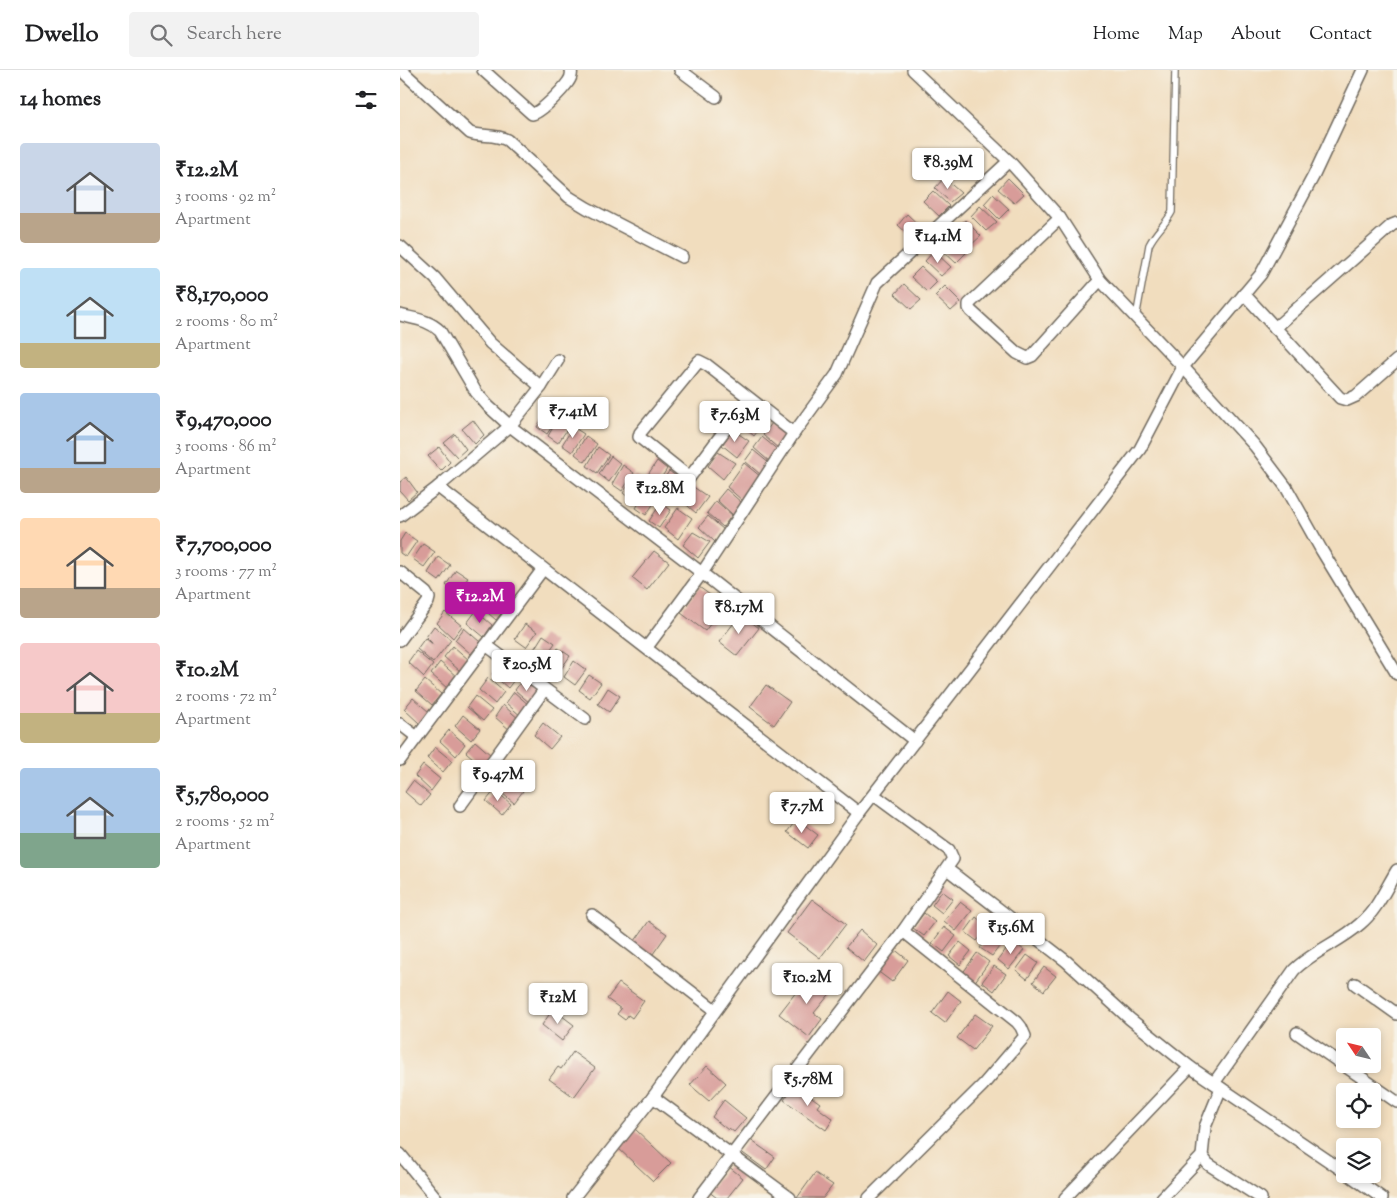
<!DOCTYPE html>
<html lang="en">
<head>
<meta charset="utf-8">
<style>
	:root { --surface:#fff; --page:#f2f2f2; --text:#202124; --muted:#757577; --line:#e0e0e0; --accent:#b5179e }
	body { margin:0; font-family:"Sorts Mill Goudy",serif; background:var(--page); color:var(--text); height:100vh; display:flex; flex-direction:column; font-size:19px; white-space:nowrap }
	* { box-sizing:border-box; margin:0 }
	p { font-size:16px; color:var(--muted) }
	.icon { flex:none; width:28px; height:28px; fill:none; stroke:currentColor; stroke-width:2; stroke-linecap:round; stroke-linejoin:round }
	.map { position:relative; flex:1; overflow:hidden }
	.details { display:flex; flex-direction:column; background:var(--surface); width:400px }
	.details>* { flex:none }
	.needle { width:32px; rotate:305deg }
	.fabs { position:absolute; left:936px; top:958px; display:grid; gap:10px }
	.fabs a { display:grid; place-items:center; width:45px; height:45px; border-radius:5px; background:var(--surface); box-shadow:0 2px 8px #0003; font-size:25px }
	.price { position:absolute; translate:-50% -42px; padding:0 11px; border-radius:5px; background:#fff; color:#222; font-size:16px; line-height:32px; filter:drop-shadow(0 1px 2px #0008) }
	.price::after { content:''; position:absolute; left:50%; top:30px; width:15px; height:11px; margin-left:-8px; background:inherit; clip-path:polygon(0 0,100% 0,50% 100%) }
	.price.on { background:var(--accent); color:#fff }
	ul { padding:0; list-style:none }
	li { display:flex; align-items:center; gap:15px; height:125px; padding:0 20px }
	li span { display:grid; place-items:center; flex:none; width:140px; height:100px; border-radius:5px; color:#555 }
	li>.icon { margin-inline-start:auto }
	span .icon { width:60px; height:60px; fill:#fffc; stroke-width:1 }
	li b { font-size:21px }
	h2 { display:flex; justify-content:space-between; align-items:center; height:60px; padding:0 20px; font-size:21px }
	header { display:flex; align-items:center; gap:30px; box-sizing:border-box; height:70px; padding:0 25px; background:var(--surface); border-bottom:1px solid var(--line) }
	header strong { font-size:24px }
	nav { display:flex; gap:28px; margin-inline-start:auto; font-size:18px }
	.search { width:350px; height:45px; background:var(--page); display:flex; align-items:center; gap:12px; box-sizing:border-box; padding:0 18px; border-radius:5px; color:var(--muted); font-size:19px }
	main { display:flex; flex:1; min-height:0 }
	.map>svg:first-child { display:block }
	.building { fill:#d89c99 }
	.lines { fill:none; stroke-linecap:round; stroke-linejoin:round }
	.service-casing { stroke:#70695e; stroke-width:8 }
	.minor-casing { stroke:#70695e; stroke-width:14 }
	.service { stroke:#fff; stroke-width:5.5 }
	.minor { stroke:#fff; stroke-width:11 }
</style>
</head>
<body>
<header>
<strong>Dwello</strong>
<div class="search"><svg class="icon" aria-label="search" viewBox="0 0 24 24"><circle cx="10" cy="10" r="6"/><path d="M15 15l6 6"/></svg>Search here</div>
<nav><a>Home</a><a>Map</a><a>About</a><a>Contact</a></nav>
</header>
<main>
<section class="details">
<h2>14 homes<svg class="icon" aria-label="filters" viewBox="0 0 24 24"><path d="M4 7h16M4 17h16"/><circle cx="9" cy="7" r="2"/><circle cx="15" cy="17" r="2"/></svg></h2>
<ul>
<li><span style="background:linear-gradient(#c9d6e8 70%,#b9a48a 0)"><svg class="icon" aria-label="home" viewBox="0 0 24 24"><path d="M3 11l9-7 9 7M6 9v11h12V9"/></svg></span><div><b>₹12.2M</b><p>3 rooms · 92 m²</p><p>Apartment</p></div></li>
<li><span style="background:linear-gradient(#bfe0f5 75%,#c2b280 0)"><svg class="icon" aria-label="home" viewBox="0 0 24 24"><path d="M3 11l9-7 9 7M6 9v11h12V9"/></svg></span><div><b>₹8,170,000</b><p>2 rooms · 80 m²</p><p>Apartment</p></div></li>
<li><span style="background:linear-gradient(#a9c7e8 75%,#b9a48a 0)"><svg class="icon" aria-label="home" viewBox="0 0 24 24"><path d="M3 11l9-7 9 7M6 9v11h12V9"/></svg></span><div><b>₹9,470,000</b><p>3 rooms · 86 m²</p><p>Apartment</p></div></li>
<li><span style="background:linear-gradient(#ffd9b3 70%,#b9a48a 0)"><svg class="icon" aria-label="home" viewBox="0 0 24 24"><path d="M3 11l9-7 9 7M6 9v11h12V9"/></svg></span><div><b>₹7,700,000</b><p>3 rooms · 77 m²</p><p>Apartment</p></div></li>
<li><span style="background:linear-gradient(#f6c9c9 70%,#c2b280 0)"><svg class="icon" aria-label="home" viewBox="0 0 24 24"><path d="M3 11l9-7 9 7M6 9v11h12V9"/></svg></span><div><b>₹10.2M</b><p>2 rooms · 72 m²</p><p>Apartment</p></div></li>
<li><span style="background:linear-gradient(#a9c7e8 65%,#7fa58c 0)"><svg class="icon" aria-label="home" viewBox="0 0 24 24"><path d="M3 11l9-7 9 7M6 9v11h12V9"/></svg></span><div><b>₹5,780,000</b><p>2 rooms · 52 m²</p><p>Apartment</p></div></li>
</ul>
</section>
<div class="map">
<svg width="997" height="1128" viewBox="0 0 997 1128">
	<rect width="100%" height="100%" fill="#f7f3e8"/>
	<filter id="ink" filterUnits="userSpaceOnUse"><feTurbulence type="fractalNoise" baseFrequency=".02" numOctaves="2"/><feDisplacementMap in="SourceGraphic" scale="10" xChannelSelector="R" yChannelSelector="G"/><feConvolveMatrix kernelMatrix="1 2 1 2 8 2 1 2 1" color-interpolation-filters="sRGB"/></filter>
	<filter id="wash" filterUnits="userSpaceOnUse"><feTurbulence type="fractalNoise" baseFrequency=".0096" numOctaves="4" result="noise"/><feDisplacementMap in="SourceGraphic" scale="20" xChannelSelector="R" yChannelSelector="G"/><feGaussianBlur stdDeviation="1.12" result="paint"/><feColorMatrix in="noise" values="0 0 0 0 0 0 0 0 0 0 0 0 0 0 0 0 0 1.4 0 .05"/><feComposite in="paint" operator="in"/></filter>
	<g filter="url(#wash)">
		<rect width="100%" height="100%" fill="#f1ddbe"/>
		<g id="blocks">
			<g class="building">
				<polygon points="544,108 561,123 550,132 535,118"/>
				<polygon points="608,108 624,124 614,133 598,119"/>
				<polygon points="533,121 549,136 539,146 523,131"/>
				<polygon points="593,124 609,139 599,149 584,134"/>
				<polygon points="580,136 597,152 586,161 571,146"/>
				<polygon points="507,144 524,160 513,169 498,155"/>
				<polygon points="565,150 581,166 571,175 555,160"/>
				<polygon points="550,168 566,183 556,193 540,178"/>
				<polygon points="534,181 551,197 541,206 525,191"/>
				<polygon points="521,197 537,212 527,222 511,207"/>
				<polygon points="504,214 521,230 511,239 495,224"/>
				<polygon points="545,216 561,232 551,241 535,226"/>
				<polygon points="148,339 159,346 147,364 137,357"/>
				<polygon points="350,339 366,350 354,366 339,353"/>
				<polygon points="159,347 170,355 158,373 148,366"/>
				<polygon points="73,350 84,365 75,374 62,359"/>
				<polygon points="372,353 389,367 379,379 363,365"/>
				<polygon points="173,357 184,364 172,382 162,375"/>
				<polygon points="333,360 349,371 337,387 322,375"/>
				<polygon points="55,364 66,379 57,387 44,373"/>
				<polygon points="186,366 197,374 185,392 175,384"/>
				<polygon points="362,367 379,381 370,392 354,378"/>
				<polygon points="39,377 50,392 41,401 28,386"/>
				<polygon points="198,377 209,385 197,403 187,396"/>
				<polygon points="353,380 370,394 361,405 345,391"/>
				<polygon points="318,382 335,393 323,409 308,396"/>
				<polygon points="211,386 221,394 209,412 199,404"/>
				<polygon points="257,391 267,399 255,417 245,409"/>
				<polygon points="344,393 361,407 343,431 327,417"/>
				<polygon points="223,395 234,403 222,421 212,414"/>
				<polygon points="269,401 280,409 268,427 258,419"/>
				<polygon points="235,405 245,412 233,431 223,423"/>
				<polygon points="6,407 17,422 8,430 0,421 0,412"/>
				<polygon points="292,416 308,427 296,443 281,430"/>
				<polygon points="248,419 258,427 246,445 236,438"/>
				<polygon points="326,419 342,433 333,445 317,430"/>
				<polygon points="316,431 332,445 323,457 307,443"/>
				<polygon points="261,433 271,440 259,458 249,451"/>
				<polygon points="278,438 292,448 278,469 264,458"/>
				<polygon points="308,446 324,460 315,472 299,457"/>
				<polygon points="293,462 310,472 298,488 283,475"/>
				<polygon points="5,463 17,471 6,487 0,483 0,471"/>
				<polygon points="23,474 35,482 24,497 13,489"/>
				<polygon points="254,481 269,492 247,520 232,508"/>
				<polygon points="38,487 50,495 39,511 28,503"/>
				<polygon points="56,500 68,508 57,523 46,515"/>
				<polygon points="72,512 84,520 73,536 62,528"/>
				<polygon points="299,517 324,535 305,561 281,543"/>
				<polygon points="88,525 105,539 96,550 80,536"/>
				<polygon points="76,541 92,555 84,567 67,553"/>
				<polygon points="45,542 62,556 53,568 37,553"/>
				<polygon points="341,544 359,558 337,586 319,572"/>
				<polygon points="125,554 137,562 126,577 115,569"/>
				<polygon points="34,556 51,570 33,593 17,579 25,568 34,575 26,567"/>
				<polygon points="64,558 80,572 71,584 55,570"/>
				<polygon points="143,565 155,573 144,589 133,581"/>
				<polygon points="53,576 69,590 60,601 44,587"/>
				<polygon points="158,578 170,586 159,602 148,594"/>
				<polygon points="16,581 33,595 24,607 8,592"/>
				<polygon points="174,591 186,600 175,615 164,607"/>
				<polygon points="40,592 56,606 47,618 31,604"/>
				<polygon points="101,592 117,606 108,618 92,604"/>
				<polygon points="189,605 201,613 190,628 179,620"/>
				<polygon points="88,608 104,622 95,634 79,620"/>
				<polygon points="123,609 140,623 131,634 115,620"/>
				<polygon points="25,610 41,624 32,635 16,621"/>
				<polygon points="366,615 390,632 374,655 350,637"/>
				<polygon points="208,618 220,626 209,642 198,634"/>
				<polygon points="114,622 130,636 122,647 106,633"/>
				<polygon points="75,626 92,640 83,651 67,637"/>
				<polygon points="13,628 29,642 20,654 4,639"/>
				<polygon points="103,635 120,650 111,661 95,647"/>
				<polygon points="63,645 80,659 71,670 55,656"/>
				<polygon points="143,653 160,667 150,679 134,665"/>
				<polygon points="49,660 65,674 56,686 40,671"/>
				<polygon points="75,671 91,685 82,696 66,682"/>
				<polygon points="35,677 52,691 43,702 27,688"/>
				<polygon points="23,695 40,709 31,721 15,706"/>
				<polygon points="106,707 123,721 114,733 97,719"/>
				<polygon points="13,711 30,725 21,736 5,722"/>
				<polygon points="95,720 111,734 102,745 86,731"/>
				<polygon points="397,749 418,765 408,778 387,762"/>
				<polygon points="542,821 553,829 542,843 532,835"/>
				<polygon points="412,829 446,854 420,888 387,863"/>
				<polygon points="560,832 572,841 556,861 544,851"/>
				<polygon points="524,843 535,852 524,866 513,858"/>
				<polygon points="576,847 588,857 577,871 565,862"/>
				<polygon points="249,851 267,864 248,891 230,878"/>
				<polygon points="544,857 556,866 544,882 532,873"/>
				<polygon points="593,859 606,868 592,886 580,878"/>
				<polygon points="460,860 477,875 464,892 446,877"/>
				<polygon points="612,871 624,880 609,899 598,890"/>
				<polygon points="560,872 571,881 560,895 549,886"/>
				<polygon points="493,878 508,890 492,912 476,900"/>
				<polygon points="577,883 589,892 574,913 562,904"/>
				<polygon points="627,885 638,893 627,909 616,900"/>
				<polygon points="594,896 606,904 594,921 582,912"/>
				<polygon points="644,897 656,906 644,921 633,912"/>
				<polygon points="411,903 433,920 414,943 422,949 409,967 379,944"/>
				<polygon points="219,913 244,931 232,948 228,945 225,950 217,944 221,939 207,929"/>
				<polygon points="548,921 561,931 545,953 532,943"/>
				<polygon points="153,939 174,955 162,971 142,955"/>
				<polygon points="575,944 592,956 573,980 557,968"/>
				<polygon points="173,982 195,998 174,1027 149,1009 158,997 161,999"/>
				<polygon points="307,996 326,1013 309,1031 290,1015"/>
				<polygon points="395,1015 420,1033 417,1037 433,1049 426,1060 384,1030"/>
				<polygon points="324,1030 346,1048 334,1062 329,1058 328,1060 312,1047"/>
				<polygon points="235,1059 271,1093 253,1111 217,1077"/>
				<polygon points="349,1069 375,1087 366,1100 340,1081"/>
				<polygon points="328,1096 343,1108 327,1128 317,1128 308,1121"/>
				<polygon points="415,1103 433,1115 423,1128 397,1128"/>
			</g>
		</g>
	</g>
	<g filter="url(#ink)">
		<use href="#blocks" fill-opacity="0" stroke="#70695e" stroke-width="1"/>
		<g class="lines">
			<g class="service-casing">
				<path id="service" d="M736,248L749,175C755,162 766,154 772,142L775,0"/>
			</g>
			<g class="minor-casing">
				<g id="minor">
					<path d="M1,0L70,63C82,67 95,64 107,70L169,127L187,138L282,187"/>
					<path d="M83,0L132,44C141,43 163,19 168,12C171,8 172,4 171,0"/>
					<polyline points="280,0 316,27"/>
					<polyline points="513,0 609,91 660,148 700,210 783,297 855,376 886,417 922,481 997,604"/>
					<polyline points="660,148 569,234 569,238 571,241 617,283 627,288 632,286 700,210"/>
					<polyline points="0,176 35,208 90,273 141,317"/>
					<polyline points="844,224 940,328 947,330 956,326 997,290"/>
					<path d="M0,245C15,249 29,250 40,261L76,322L88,336L110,356L302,503L515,671"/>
					<polyline points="875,258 992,155 997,153"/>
					<polyline points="289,407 239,367 240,363 299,291 307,295 394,363"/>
					<polyline points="38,417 459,743"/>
					<polyline points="275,427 348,329"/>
					<polyline points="0,446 38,417 110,356 141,317 158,290"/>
					<polyline points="0,502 26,523 29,528 28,532 0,570"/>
					<polyline points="86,575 185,649"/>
					<polyline points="247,577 302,503 394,363 437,304 477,213 609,91"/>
					<polyline points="0,654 17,667"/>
					<polyline points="0,690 143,499"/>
					<polyline points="60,736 144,620"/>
					<polyline points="547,799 666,891 730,949 790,997 945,1102"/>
					<polyline points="192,845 315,940"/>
					<polyline points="955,914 997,944"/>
					<polyline points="897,963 997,1032"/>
					<path d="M814,1013L894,900C913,881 940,872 960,854C977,840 986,818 997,800"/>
					<polyline points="821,1018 805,1057 802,1086 808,1094 861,1128"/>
					<polyline points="253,1027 390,1128"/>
					<polyline points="0,1084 36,1128"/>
					<polyline points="948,1104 982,1128"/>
					<polyline points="173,1128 253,1027 459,743 740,379 783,297 861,204 914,105 963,0"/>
					<polyline points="299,1128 503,861 553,789 549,780 474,725"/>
					<polyline points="469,1128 583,1015 625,966 621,957 617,952 503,861"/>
					<polyline points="665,1128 790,997"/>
					<polyline points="762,1128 802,1086"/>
				</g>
			</g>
			<use href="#service" class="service"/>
			<use href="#minor" class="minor"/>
		</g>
	</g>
</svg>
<div class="fabs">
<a><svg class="needle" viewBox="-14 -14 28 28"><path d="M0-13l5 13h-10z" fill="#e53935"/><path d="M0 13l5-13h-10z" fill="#757577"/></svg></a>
<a><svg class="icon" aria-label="locate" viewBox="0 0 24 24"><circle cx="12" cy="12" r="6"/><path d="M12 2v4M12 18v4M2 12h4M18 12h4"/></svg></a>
<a><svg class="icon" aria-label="layers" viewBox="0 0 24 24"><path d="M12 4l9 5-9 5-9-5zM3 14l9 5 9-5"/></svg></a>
</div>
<b class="price" style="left:548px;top:120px">₹8.39M</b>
<b class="price" style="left:538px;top:194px">₹14.1M</b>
<b class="price" style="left:173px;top:369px">₹7.41M</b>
<b class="price" style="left:335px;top:373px">₹7.63M</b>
<b class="price" style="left:260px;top:446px">₹12.8M</b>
<b class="price on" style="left:80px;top:554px">₹12.2M</b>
<b class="price" style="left:339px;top:565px">₹8.17M</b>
<b class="price" style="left:127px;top:622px">₹20.5M</b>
<b class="price" style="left:98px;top:732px">₹9.47M</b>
<b class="price" style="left:402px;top:764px">₹7.7M</b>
<b class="price" style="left:611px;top:885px">₹15.6M</b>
<b class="price" style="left:407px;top:935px">₹10.2M</b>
<b class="price" style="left:158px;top:955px">₹12M</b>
<b class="price" style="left:408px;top:1037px">₹5.78M</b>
</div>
</main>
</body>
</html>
